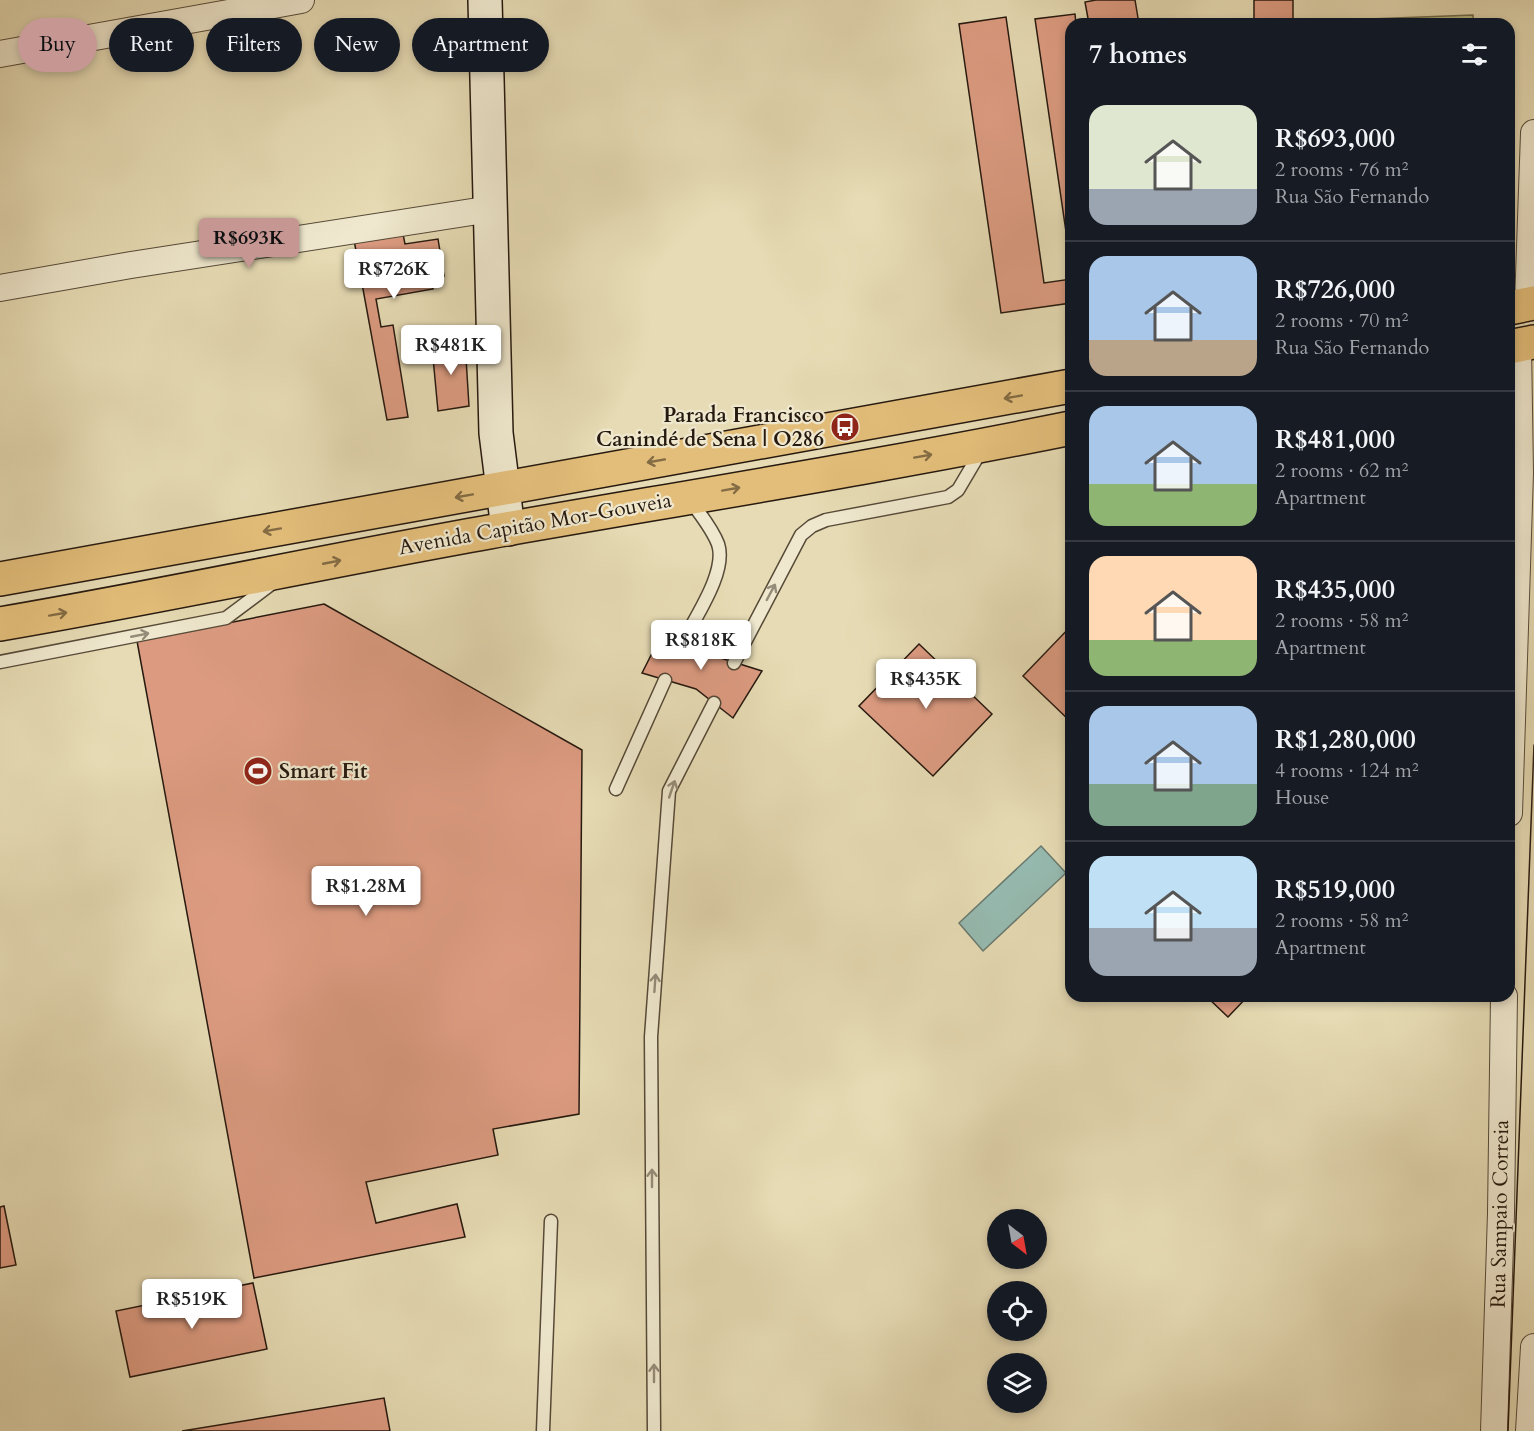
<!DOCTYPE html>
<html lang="en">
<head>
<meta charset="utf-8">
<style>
	:root { --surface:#171b24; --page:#242831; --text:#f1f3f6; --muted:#9ea1a6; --line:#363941; --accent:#c59692 }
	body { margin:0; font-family:Cardo,serif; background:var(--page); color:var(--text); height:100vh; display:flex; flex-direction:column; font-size:22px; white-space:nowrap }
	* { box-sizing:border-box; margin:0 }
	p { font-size:20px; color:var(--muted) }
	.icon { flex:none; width:33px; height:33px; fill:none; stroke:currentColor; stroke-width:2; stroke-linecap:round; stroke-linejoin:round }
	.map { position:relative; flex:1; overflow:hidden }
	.sheet { position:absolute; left:1065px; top:18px; width:450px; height:984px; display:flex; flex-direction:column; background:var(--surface); border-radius:18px; box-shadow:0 3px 9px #0003 }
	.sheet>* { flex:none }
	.top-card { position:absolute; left:18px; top:18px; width:570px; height:54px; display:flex; gap:12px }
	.needle { width:39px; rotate:149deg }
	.controls { position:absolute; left:987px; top:1209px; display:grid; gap:12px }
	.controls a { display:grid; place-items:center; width:60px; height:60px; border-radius:50%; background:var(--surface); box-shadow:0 3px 9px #0003; font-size:30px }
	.price { position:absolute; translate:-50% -51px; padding:0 14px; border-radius:6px; background:#fff; color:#222; font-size:20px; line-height:39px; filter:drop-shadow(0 2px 3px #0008) }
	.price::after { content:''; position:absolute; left:50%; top:36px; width:18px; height:14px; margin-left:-9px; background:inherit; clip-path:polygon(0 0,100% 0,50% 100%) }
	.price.selected { background:var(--accent); color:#111 }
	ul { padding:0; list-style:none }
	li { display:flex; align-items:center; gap:18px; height:150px; padding:0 24px }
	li+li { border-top:2px solid var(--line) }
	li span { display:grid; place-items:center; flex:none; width:168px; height:120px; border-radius:18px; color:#555 }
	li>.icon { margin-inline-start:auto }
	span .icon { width:72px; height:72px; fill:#fffc; stroke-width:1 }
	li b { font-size:26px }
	h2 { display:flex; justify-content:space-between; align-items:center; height:72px; padding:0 24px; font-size:26px }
	.pill { padding:0 21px; border-radius:27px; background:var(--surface); box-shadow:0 3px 9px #0003; font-size:21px; line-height:54px }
	.pill.selected { background:var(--accent); color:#111 }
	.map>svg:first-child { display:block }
	.green { fill:#bcbe88; stroke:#716c4c; stroke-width:1.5 }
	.water { fill:#96bbb1; stroke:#697a70; stroke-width:1.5 }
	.building { fill:#dc9b81; stroke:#26190f; stroke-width:1.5 }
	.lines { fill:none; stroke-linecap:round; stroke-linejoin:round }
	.lane-casing { stroke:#564a38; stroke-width:15 }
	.street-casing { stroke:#564a38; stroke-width:28 }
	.secondary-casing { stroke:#26190f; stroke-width:36 }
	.primary-casing { stroke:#26190f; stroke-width:36 }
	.lane { stroke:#efe8ce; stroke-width:12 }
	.street { stroke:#efe8ce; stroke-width:26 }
	.secondary { stroke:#efe8ce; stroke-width:33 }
	.primary { stroke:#e3be7a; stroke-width:33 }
	.tram { stroke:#26190f; stroke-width:1.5 }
	.oneway { stroke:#846c44 }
	.oneway2 { stroke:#958b78 }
	.labels { text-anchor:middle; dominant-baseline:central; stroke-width:4.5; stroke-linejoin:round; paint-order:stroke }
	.poi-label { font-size:21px; font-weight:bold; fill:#26190f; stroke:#efe8ce; text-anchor:end }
	.street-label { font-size:21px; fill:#26190f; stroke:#efe8ce }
</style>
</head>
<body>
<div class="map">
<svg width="1534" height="1431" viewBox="0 0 1534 1431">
	<rect width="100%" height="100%" fill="#e6dbb4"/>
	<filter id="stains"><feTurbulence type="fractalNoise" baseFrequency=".00333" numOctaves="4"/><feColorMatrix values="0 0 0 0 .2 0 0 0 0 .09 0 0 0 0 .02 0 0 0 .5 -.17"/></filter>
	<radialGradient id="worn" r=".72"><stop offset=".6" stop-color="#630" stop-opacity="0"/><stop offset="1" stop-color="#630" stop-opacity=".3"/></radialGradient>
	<polygon class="green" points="1473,15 1473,24 1345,24 1344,20"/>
	<polygon class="water" points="1041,846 1066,873 983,951 959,923"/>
	<g class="building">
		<polygon points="1096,0 1135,0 1139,24 1089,24 1085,2"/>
		<rect x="1254" y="0" width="39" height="24"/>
		<polygon points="1075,14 1076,24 1071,24 1071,266 1035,19"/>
		<polygon points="1006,17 1044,283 1071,279 1071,303 1001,313 959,24"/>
		<polygon points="403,234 405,244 438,239 444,276 431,278 433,289 376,299 381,327 393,325 408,417 387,420 354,240"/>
		<polygon points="465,342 469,406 438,411 432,347"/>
		<polygon points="324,604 582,750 579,1114 493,1129 498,1155 366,1182 376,1223 457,1204 465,1237 254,1278 137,641"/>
		<polygon points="668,622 708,654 762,671 733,718 696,689 642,673"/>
		<polygon points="1071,626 1071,722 1023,676"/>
		<polygon points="919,644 992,714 933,776 859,706"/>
		<polygon points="1206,996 1248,996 1228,1017"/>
		<polygon points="4,1206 16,1265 0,1268 0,1207"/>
		<polygon points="253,1283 267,1349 130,1377 116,1311"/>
		<polygon points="384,1398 390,1431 182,1431"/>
	</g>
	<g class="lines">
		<g class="lane-casing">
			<g id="lane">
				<path d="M686,636C698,613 727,570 718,544C712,528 699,513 690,500"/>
				<polyline points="0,662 226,618 274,582"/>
				<polyline points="734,663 801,535 812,526 826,520 948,497 958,490 981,451"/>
				<polyline points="616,789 665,680"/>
				<polyline points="543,1431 551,1221"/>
				<polyline points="654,1431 651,1037 669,791 714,703"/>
			</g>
		</g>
		<g class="street-casing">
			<g id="street">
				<polyline points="0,54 301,0"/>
				<polyline points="0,288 131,265 491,209"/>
				<polyline points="1528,304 1534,133"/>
				<polyline points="1509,813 1520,473 1518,345"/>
				<polyline points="1494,1431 1501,1213 1504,996"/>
				<polyline points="1529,1431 1534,1347"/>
			</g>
		</g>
		<g class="secondary-casing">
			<polyline id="secondary" points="485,0 496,433 508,529"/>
		</g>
		<g class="primary-casing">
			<g id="primary">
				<polyline points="1509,308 1534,303"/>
				<polyline points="1509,347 1534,342"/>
				<polyline points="0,579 1071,386"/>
				<path d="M0,624C164,596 326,561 489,532C683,498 878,467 1071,428"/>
			</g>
		</g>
		<use href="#lane" class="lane"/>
		<use href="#street" class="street"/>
		<use href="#secondary" class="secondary"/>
		<use href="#primary" class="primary"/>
		<polyline class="tram" points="1508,1431 1534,745"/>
	</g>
	<defs><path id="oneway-shaft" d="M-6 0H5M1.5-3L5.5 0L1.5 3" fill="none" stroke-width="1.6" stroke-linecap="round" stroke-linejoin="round" transform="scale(1.5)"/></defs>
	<g class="oneway">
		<use href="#oneway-shaft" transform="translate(1013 397) rotate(170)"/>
		<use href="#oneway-shaft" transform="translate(923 456) rotate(-10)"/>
		<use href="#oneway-shaft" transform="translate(656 461) rotate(170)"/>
		<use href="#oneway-shaft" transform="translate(731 489) rotate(-10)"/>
		<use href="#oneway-shaft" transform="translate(464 496) rotate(170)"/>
		<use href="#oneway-shaft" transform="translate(272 530) rotate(170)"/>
		<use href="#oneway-shaft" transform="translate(332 562) rotate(-11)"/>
		<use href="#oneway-shaft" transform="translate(58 614) rotate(-10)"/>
	</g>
	<g class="oneway2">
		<use href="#oneway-shaft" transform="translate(771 592) rotate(-62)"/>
		<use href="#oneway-shaft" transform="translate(140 635) rotate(-11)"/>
		<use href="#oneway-shaft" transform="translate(672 789) rotate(-71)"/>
		<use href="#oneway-shaft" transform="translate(655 983) rotate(-86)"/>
		<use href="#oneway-shaft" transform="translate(652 1178) rotate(-90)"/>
		<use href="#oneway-shaft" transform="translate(654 1373) rotate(-90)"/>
	</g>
	<defs>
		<g id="bus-disc" transform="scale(1.5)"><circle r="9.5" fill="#8f2418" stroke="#efe8ce"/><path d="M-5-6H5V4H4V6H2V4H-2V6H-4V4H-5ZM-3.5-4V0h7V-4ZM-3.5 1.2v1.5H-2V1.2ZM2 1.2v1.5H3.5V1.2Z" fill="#fff"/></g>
		<g id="stadium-disc" transform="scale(1.5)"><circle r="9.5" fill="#8f2418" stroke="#efe8ce"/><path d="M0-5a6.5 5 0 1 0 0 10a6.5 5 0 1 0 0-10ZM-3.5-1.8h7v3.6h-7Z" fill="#fff"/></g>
	</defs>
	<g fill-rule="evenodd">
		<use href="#bus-disc" x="845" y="427"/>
		<use href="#stadium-disc" x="258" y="771"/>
	</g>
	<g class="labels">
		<g class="poi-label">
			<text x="824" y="415">Parada Francisco<tspan x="824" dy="24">Canindé de Sena | O286</tspan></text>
			<text x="279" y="771" text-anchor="start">Smart Fit</text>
		</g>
		<g class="street-label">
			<text transform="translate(535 524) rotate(-10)">Avenida Capitão Mor-Gouveia</text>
			<text transform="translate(1500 1214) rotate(-89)">Rua Sampaio Correia</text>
		</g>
	</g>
	<rect width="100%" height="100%" filter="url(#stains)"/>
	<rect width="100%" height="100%" fill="url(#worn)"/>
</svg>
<div class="controls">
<a><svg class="needle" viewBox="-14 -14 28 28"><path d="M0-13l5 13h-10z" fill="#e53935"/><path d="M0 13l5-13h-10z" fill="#9ea1a6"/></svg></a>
<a><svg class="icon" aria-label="locate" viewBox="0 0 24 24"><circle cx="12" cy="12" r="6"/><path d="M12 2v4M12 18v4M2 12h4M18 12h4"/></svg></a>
<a><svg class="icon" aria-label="layers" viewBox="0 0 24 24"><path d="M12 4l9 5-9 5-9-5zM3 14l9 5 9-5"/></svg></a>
</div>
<b class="price selected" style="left:249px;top:269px">R$693K</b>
<b class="price" style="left:394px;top:300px">R$726K</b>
<b class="price" style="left:451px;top:376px">R$481K</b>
<b class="price" style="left:701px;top:671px">R$818K</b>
<b class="price" style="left:926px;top:710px">R$435K</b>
<b class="price" style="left:366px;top:917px">R$1.28M</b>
<b class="price" style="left:192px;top:1330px">R$519K</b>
<div class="top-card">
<a class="pill selected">Buy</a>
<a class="pill">Rent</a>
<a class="pill">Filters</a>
<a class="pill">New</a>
<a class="pill">Apartment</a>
</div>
<section class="sheet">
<h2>7 homes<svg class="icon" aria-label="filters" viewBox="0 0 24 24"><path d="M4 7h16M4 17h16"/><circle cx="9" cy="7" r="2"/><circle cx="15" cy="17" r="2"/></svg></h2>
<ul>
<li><span style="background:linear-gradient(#dfe7d0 70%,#9aa5b1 0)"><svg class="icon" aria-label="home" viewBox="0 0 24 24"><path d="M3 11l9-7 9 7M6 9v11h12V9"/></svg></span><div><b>R$693,000</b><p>2 rooms · 76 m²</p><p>Rua São Fernando</p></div></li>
<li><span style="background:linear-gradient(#a9c7e8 70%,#b9a48a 0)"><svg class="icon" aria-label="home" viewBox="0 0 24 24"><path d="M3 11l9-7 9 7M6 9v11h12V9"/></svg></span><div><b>R$726,000</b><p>2 rooms · 70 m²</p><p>Rua São Fernando</p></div></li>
<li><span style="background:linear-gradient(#a9c7e8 65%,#8fb573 0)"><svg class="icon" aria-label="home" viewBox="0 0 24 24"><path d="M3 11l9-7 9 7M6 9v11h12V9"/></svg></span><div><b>R$481,000</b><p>2 rooms · 62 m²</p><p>Apartment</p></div></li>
<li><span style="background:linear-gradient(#ffd9b3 70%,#8fb573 0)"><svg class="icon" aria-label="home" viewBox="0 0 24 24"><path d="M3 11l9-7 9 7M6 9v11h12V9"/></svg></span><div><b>R$435,000</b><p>2 rooms · 58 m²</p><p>Apartment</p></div></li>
<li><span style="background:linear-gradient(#a9c7e8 65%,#7fa58c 0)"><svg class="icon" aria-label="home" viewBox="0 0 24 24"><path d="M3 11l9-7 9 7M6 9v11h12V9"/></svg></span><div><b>R$1,280,000</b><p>4 rooms · 124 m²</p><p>House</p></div></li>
<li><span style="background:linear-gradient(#bfe0f5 60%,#9aa5b1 0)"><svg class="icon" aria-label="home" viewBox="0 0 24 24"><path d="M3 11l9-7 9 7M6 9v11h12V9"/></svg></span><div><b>R$519,000</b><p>2 rooms · 58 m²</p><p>Apartment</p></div></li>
</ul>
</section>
</div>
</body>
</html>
